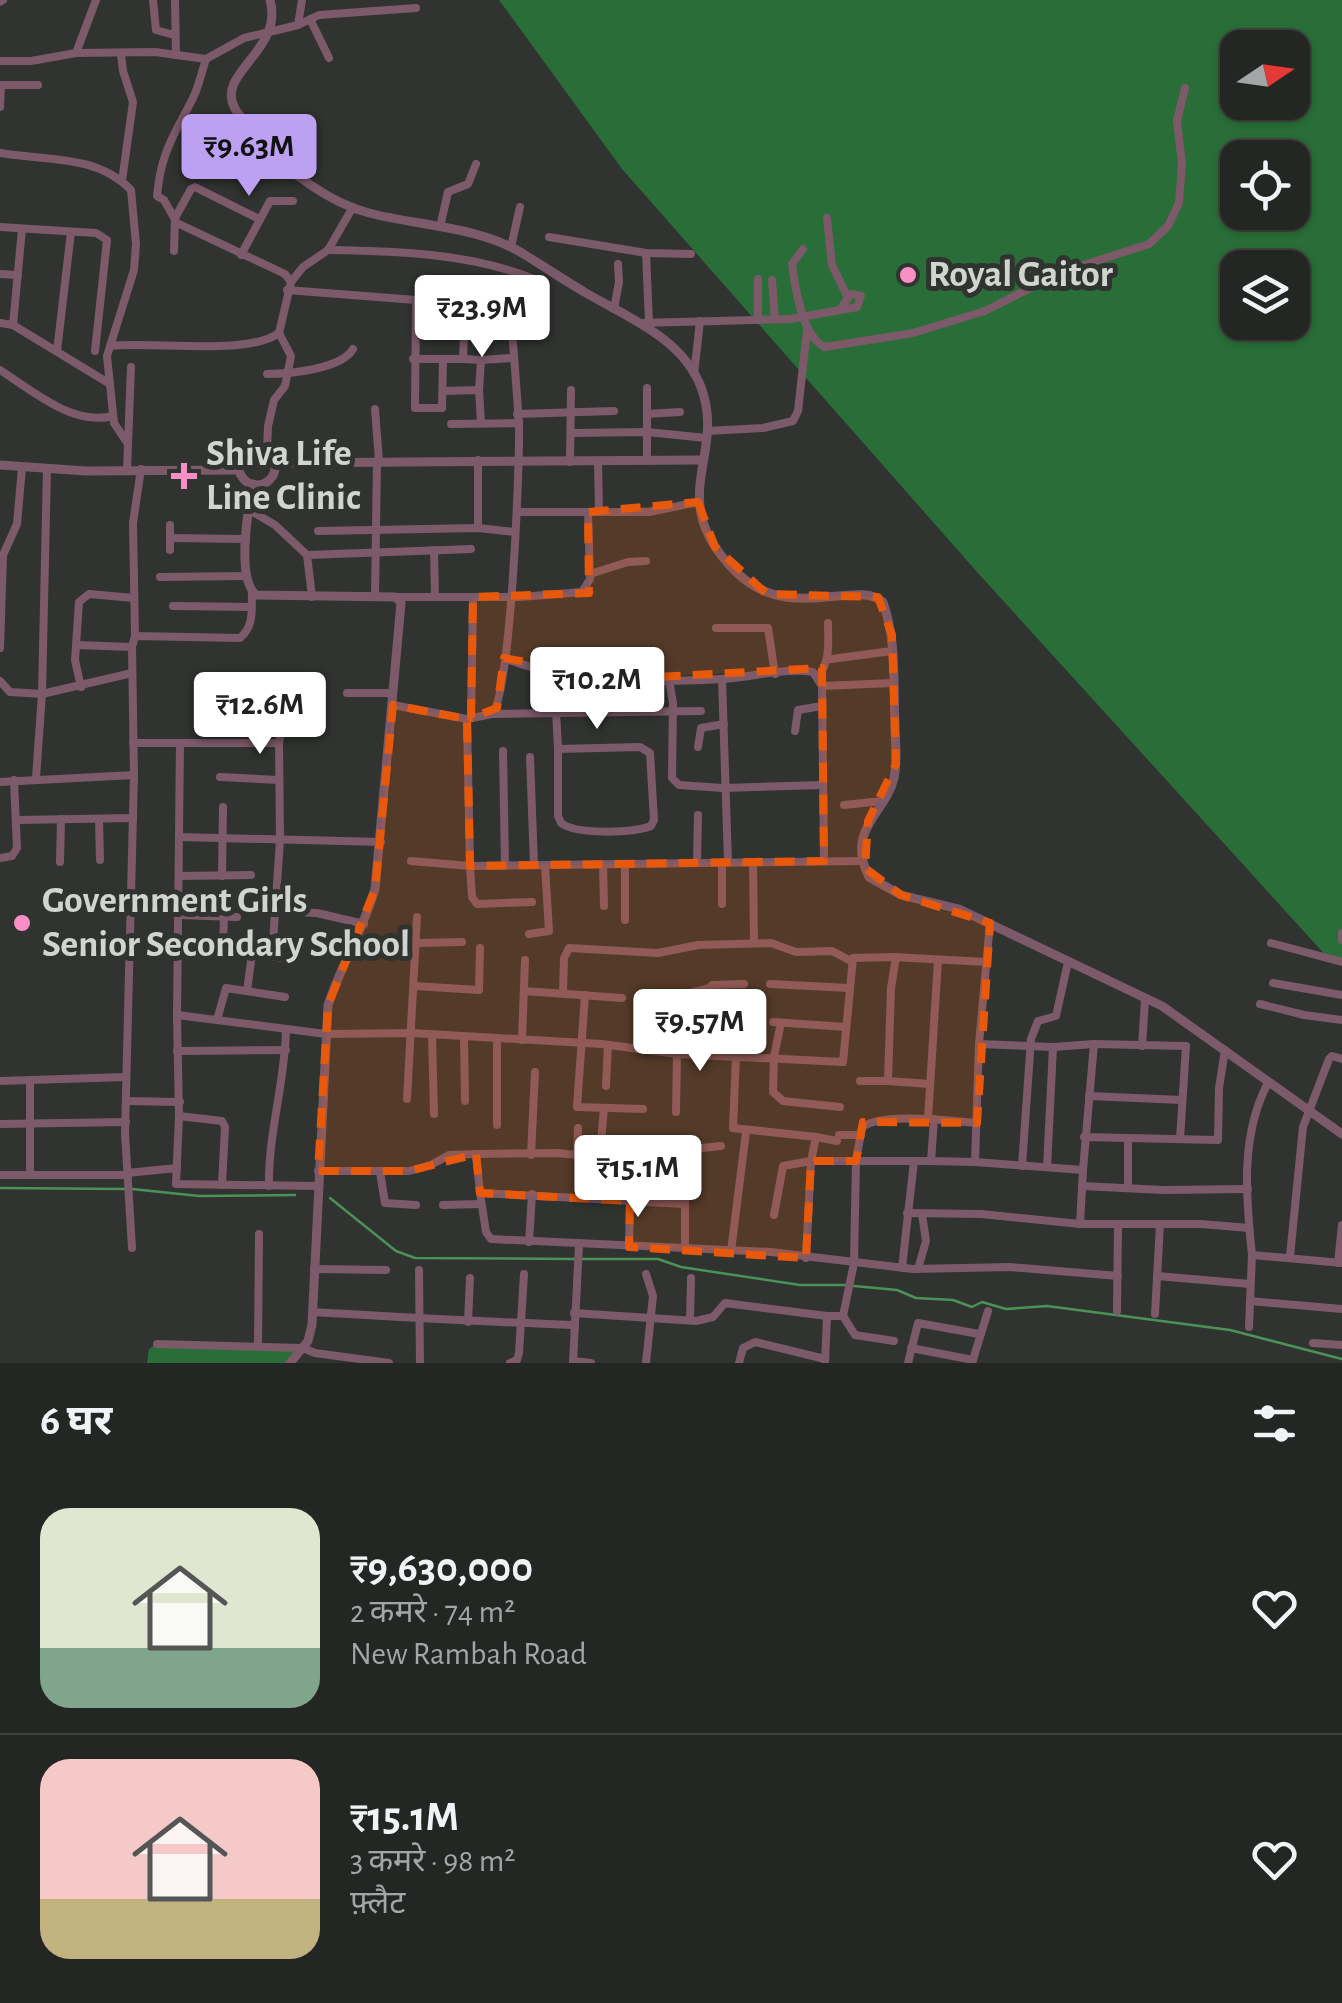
<!DOCTYPE html>
<html lang="hi">
<head>
<meta charset="utf-8">
<style>
	:root { --surface:#242624; --page:#303231; --text:#f1f3f6; --muted:#a3a5a6; --line:#414341; --accent:#bca0f2 }
	body { margin:0; font-family:"Alegreya Sans","Noto Sans Devanagari",sans-serif; background:var(--page); color:var(--text); height:100vh; display:flex; flex-direction:column; font-size:38px; white-space:nowrap }
	* { box-sizing:border-box; margin:0 }
	p { font-size:32px; color:var(--muted) }
	.icon { flex:none; width:55px; height:55px; fill:none; stroke:currentColor; stroke-width:2; stroke-linecap:round; stroke-linejoin:round }
	.map { position:relative; height:1363px; overflow:hidden }
	.sheet { display:flex; flex-direction:column; background:var(--surface); flex:1 }
	.sheet>* { flex:none }
	.needle { width:65px; rotate:77deg }
	.fabs { position:absolute; left:1220px; top:30px; display:grid; gap:20px }
	.fabs a { display:grid; place-items:center; width:90px; height:90px; border-radius:20px; background:var(--surface); box-shadow:0 2px 8px #0004,0 0 0 2px var(--line); font-size:50px }
	.price { position:absolute; translate:-50% -85px; padding:0 22px; border-radius:10px; background:#fff; color:#222; font-size:32px; line-height:65px; filter:drop-shadow(0 2px 5px #0008) }
	.price::after { content:''; position:absolute; left:50%; top:60px; width:30px; height:22px; margin-left:-15px; background:inherit; clip-path:polygon(0 0,100% 0,50% 100%) }
	.price.active { background:var(--accent); color:#111 }
	ul { padding:0; list-style:none }
	li { display:flex; align-items:center; gap:30px; height:250px; padding:0 40px }
	li+li { border-top:2px solid var(--line) }
	li span { display:grid; place-items:center; flex:none; width:280px; height:200px; border-radius:30px; color:#555 }
	li>.icon { margin-inline-start:auto }
	span .icon { width:120px; height:120px; fill:#fffc; stroke-width:1 }
	li b { font-size:42px }
	h2 { display:flex; justify-content:space-between; align-items:center; height:120px; padding:0 40px; font-size:42px }
	.map>svg:first-child { display:block }
	.green { fill:#296d38; fill-rule:evenodd }
	.lines { fill:none; stroke-linecap:round; stroke-linejoin:round }
	.stream { stroke:#4a9257; stroke-width:2.5 }
	.minor { stroke:#7d5a6a; stroke-width:8 }
	.tertiary { stroke:#7d5a6a; stroke-width:9 }
	.marked { fill:#e8590c; fill-opacity:0.2; stroke:#e8590c; stroke-width:8; stroke-dasharray:20 12; stroke-linejoin:round }
	.poi-dot { fill:#fa8fc6; stroke:#303330; stroke-width:4 }
	.labels { text-anchor:middle; dominant-baseline:central; stroke-width:10; stroke-linejoin:round; paint-order:stroke }
	.poi-label { font-size:38px; font-weight:bold; fill:#d2d4d2; stroke:#303330; text-anchor:start }
</style>
</head>
<body>
<div class="map">
<svg width="1342" height="1363" viewBox="0 0 1342 1363">
	<rect width="100%" height="100%" fill="#303330"/>
	<g class="green">
		<path d="M499,0H1342V962L1329,959L977,572L622,169ZM1238,48H1292V102H1238ZM1238,158H1292V212H1238ZM1238,268H1292V322H1238Z"/>
		<polygon points="155,1345 297,1351 287,1363 147,1363 149,1349"/>
	</g>
	<g class="lines">
		<g class="stream">
			<polyline points="0,1188 124,1189"/>
			<polyline points="132,1189 199,1196 295,1195"/>
			<polyline points="330,1198 396,1251 415,1258 574,1259"/>
			<polyline points="582,1259 658,1259 681,1267 800,1285 846,1285"/>
			<polyline points="854,1286 897,1290 916,1298 953,1300 972,1307 982,1302 1006,1309 1047,1306 1230,1330 1342,1359"/>
		</g>
		<g class="minor">
			<polyline points="153,0 156,30 174,35"/>
			<polyline points="175,0 176,55"/>
			<polyline points="0,2 3,0"/>
			<polyline points="310,19 329,58"/>
			<polyline points="298,25 319,15 416,8"/>
			<polyline points="76,53 155,52 206,59"/>
			<polyline points="121,54 123,71 133,102 122,181"/>
			<polyline points="0,61 31,61 76,53 96,0"/>
			<polyline points="0,85 38,85"/>
			<polyline points="0,107 1,85"/>
			<path d="M0,153C46,161 96,154 131,190L136,244L134,270L107,356L114,423L128,444L127,471"/>
			<polyline points="827,218 832,265 848,298"/>
			<polyline points="0,227 96,233 107,240 95,351"/>
			<polyline points="440,227 448,192 468,184 476,164"/>
			<polyline points="549,237 646,253 691,254"/>
			<polyline points="511,247 520,207"/>
			<path d="M803,249L792,264C795,287 802,337 825,347L913,333L985,311L1062,272L1149,244L1168,226L1179,203L1182,164L1177,121L1185,88"/>
			<path d="M328,250C396,251 472,253 536,280"/>
			<polyline points="174,251 175,218 191,189 195,187 259,219"/>
			<polyline points="646,253 649,322"/>
			<polyline points="241,255 270,201 293,201"/>
			<polyline points="0,274 18,275"/>
			<polyline points="758,279 758,319"/>
			<polyline points="772,280 775,319"/>
			<path d="M291,282L285,274L177,223L164,200L157,196C161,151 174,136 193,98C199,86 202,71 206,59L244,38L298,25L302,0"/>
			<polyline points="287,290 416,300 415,408 442,408 443,360"/>
			<polyline points="416,300 507,318 512,329 519,423"/>
			<polyline points="614,309 619,282 618,264"/>
			<polyline points="0,323 13,325 110,384"/>
			<polyline points="640,323 790,319 857,307 861,296 851,294 841,308"/>
			<polyline points="13,325 22,229"/>
			<path d="M110,346C152,341 248,356 279,333L291,282L303,267L328,250L353,207"/>
			<polyline points="57,351 71,232"/>
			<polyline points="413,359 463,359 465,311"/>
			<polyline points="463,359 481,360 479,390"/>
			<polyline points="481,360 512,358"/>
			<path d="M0,370C33,391 72,426 113,416"/>
			<path d="M267,374C289,374 342,369 353,349"/>
			<polyline points="694,374 700,321"/>
			<polyline points="444,391 479,390 481,423"/>
			<polyline points="375,409 379,461"/>
			<polyline points="517,414 614,411"/>
			<polyline points="647,414 680,412"/>
			<polyline points="707,431 763,428 793,421 798,411 807,330"/>
			<polyline points="571,433 647,432 706,438"/>
			<polyline points="128,444 131,367"/>
			<polyline points="267,452 268,426 274,400 285,386 291,356 279,333"/>
			<polyline points="478,460 478,528"/>
			<polyline points="647,461 647,388"/>
			<polyline points="570,462 571,390"/>
			<polyline points="598,462 599,512"/>
			<polyline points="248,509 275,525 307,555 312,597"/>
			<polyline points="517,512 649,512 698,502"/>
			<polyline points="170,525 170,550"/>
			<polyline points="318,531 478,528 515,532"/>
			<polyline points="170,538 246,539"/>
			<polyline points="434,550 435,597"/>
			<polyline points="307,555 471,549"/>
			<polyline points="590,574 628,562 646,561"/>
			<polyline points="160,577 246,576"/>
			<polyline points="375,597 377,461"/>
			<polyline points="396,597 520,597 582,592 590,579 588,512"/>
			<polyline points="173,606 251,607"/>
			<polyline points="716,628 768,628 775,674"/>
			<polyline points="135,636 133,523 141,469"/>
			<polyline points="76,645 132,647"/>
			<polyline points="0,648 3,555 17,524 22,468"/>
			<path d="M507,659C571,684 652,683 721,679C750,678 784,667 813,672L822,686L824,861"/>
			<polyline points="831,659 892,651"/>
			<path d="M554,672L558,749L640,747L650,753L654,820L651,826C633,833 576,835 561,823L558,816V749"/>
			<path d="M818,677C831,660 828,642 828,623"/>
			<polyline points="722,679 728,862"/>
			<polyline points="669,680 673,703 672,778 679,785 723,788 823,785"/>
			<polyline points="0,681 10,692 42,694 132,673"/>
			<polyline points="822,686 893,683"/>
			<polyline points="81,687 75,660 79,602 89,594 134,598"/>
			<polyline points="347,693 393,693"/>
			<path d="M393,705L467,719L492,714C511,695 520,462 519,423L451,424"/>
			<polyline points="492,714 701,711"/>
			<polyline points="471,718 473,597"/>
			<polyline points="467,719 470,866 863,861"/>
			<polyline points="795,731 798,710 822,706"/>
			<polyline points="133,743 279,743"/>
			<polyline points="180,743 177,1015 179,1116 222,1121 225,1127 222,1185"/>
			<polyline points="698,747 701,728 724,724"/>
			<polyline points="503,751 505,865"/>
			<polyline points="530,757 534,865"/>
			<polyline points="220,777 278,780"/>
			<polyline points="36,778 42,694 47,469"/>
			<polyline points="0,782 134,775"/>
			<polyline points="844,805 882,801"/>
			<polyline points="99,819 100,860"/>
			<polyline points="17,820 133,818"/>
			<polyline points="179,837 381,842"/>
			<polyline points="0,858 12,856 17,848 14,780"/>
			<polyline points="411,861 470,866 472,897 477,904 532,902"/>
			<polyline points="60,862 61,819"/>
			<polyline points="753,862 754,943"/>
			<polyline points="697,863 698,815"/>
			<polyline points="603,864 604,906"/>
			<polyline points="625,864 625,920"/>
			<polyline points="179,876 251,875"/>
			<polyline points="222,876 223,807"/>
			<polyline points="722,904 722,862"/>
			<polyline points="246,910 317,913 364,924"/>
			<polyline points="179,915 237,917"/>
			<polyline points="1342,933 1342,940"/>
			<polyline points="529,934 549,931 545,865"/>
			<polyline points="418,943 462,942"/>
			<polyline points="1271,943 1342,962"/>
			<polyline points="223,950 224,916"/>
			<polyline points="272,956 280,840 279,743 283,723 304,718"/>
			<polyline points="896,957 891,988 888,1081 930,1084"/>
			<polyline points="1273,983 1342,995"/>
			<polyline points="770,984 849,988"/>
			<polyline points="414,986 479,990 480,948"/>
			<polyline points="247,991 252,954 285,958"/>
			<polyline points="524,991 622,998"/>
			<polyline points="563,993 564,958 569,948 658,953 698,945 771,943 796,952 832,951 851,961"/>
			<polyline points="686,994 710,988"/>
			<polyline points="585,995 577,1107 643,1109"/>
			<polyline points="1260,1004 1304,1015 1342,1020"/>
			<polyline points="706,1005 748,1010 754,1007 757,996"/>
			<polyline points="177,1015 326,1034 412,1033 602,1044 677,1054 843,1062 853,958 893,957 986,962"/>
			<polyline points="217,1020 226,988 285,997"/>
			<polyline points="773,1022 846,1027"/>
			<polyline points="781,1023 774,1056 773,1092 783,1101 840,1107"/>
			<polyline points="432,1035 434,1114"/>
			<polyline points="464,1037 465,1101"/>
			<polyline points="497,1039 497,1125"/>
			<polyline points="522,1040 525,960"/>
			<polyline points="979,1044 1053,1047"/>
			<polyline points="1142,1046 1145,1000"/>
			<polyline points="637,1049 643,1002 653,999 685,1001"/>
			<polyline points="177,1051 286,1050"/>
			<polyline points="701,1055 706,1005 712,985 744,984"/>
			<polyline points="736,1056 733,1128 816,1137 811,1161 783,1166 774,1215"/>
			<polyline points="30,1080 30,1175"/>
			<polyline points="0,1081 126,1077"/>
			<polyline points="860,1081 888,1081"/>
			<path d="M1268,1083C1240,1135 1246,1198 1252,1255L1342,1263"/>
			<polyline points="606,1086 608,1045"/>
			<polyline points="1089,1096 1182,1100"/>
			<polyline points="407,1099 417,917"/>
			<polyline points="126,1101 180,1102"/>
			<polyline points="604,1108 596,1199 480,1193 486,1232 491,1239 771,1252 913,1269 1010,1267 1118,1276"/>
			<polyline points="676,1112 677,1054"/>
			<polyline points="179,1116 176,1184 318,1186"/>
			<polyline points="928,1119 938,960"/>
			<polyline points="934,1119 931,1161 975,1162 979,1044 990,923"/>
			<polyline points="0,1124 126,1122"/>
			<polyline points="839,1135 861,1135"/>
			<polyline points="816,1137 837,1141"/>
			<polyline points="1084,1137 1218,1140 1219,1088 1225,1050"/>
			<polyline points="531,1155 535,1072"/>
			<polyline points="577,1156 578,1128"/>
			<path d="M931,1161H856L862,1127C884,1112 950,1121 977,1123"/>
			<polyline points="975,1162 1083,1170 1080,1224 1201,1224 1249,1228"/>
			<polyline points="1022,1166 1031,1039 1038,1021 1056,1016 1068,962"/>
			<polyline points="1047,1167 1053,1047 1094,1044 1186,1046 1180,1139"/>
			<polyline points="1083,1170 1094,1044"/>
			<polyline points="318,1171 409,1171 431,1165 449,1155 476,1154"/>
			<polyline points="380,1172 385,1203 416,1205"/>
			<polyline points="127,1173 177,1168"/>
			<polyline points="0,1175 127,1175"/>
			<path d="M269,1186C268,1133 285,1083 286,1030"/>
			<polyline points="1082,1186 1163,1190 1248,1189"/>
			<polyline points="1128,1187 1128,1139"/>
			<polyline points="480,1193 476,1154 556,1153 683,1165"/>
			<polyline points="596,1199 683,1204"/>
			<polyline points="443,1205 481,1204"/>
			<polyline points="907,1213 981,1214 1080,1224"/>
			<polyline points="529,1242 532,1194"/>
			<polyline points="629,1247 630,1201"/>
			<path d="M132,1248L125,1133L134,775L132,647L135,636L240,638C255,625 251,610 252,592"/>
			<polyline points="685,1250 685,1154 692,1149 721,1146"/>
			<polyline points="731,1251 746,1132"/>
			<polyline points="1290,1256 1303,1127 1329,1059 1332,1056 1342,1059"/>
			<polyline points="806,1258 811,1161 856,1161 854,1263 843,1316 827,1316 825,1363"/>
			<polyline points="1338,1263 1342,1225"/>
			<polyline points="902,1268 914,1161"/>
			<polyline points="314,1269 386,1270"/>
			<polyline points="918,1269 926,1241 922,1214"/>
			<polyline points="419,1270 420,1363"/>
			<polyline points="1157,1276 1250,1284"/>
			<polyline points="1250,1301 1342,1309"/>
			<polyline points="1117,1311 1118,1225"/>
			<path d="M313,1312C400,1317 486,1322 574,1325"/>
			<polyline points="574,1313 696,1321 713,1317 725,1303 827,1316"/>
			<polyline points="1155,1314 1160,1224"/>
			<polyline points="843,1316 855,1335 894,1341"/>
			<polyline points="690,1320 691,1278"/>
			<polyline points="468,1322 470,1278"/>
			<polyline points="1249,1327 1252,1255"/>
			<polyline points="1313,1343 1342,1345"/>
			<polyline points="157,1344 303,1348 315,1353 389,1363"/>
			<polyline points="258,1347 259,1234"/>
			<polyline points="911,1348 973,1360"/>
			<polyline points="573,1361 591,1363"/>
			<polyline points="510,1363 517,1360 519,1353 524,1274"/>
			<polyline points="573,1363 579,1245"/>
			<polyline points="646,1363 653,1296 646,1274"/>
			<polyline points="739,1363 743,1348 755,1342 825,1359"/>
			<polyline points="908,1363 918,1323 979,1334"/>
			<polyline points="972,1363 988,1311"/>
		</g>
		<g class="tertiary">
			<path d="M270,0C284,50 217,72 234,107C241,120 254,132 263,143C288,172 330,203 369,213C419,226 476,226 522,253C543,266 564,280 586,293C627,317 682,338 701,387C727,457 663,498 735,571C789,625 856,578 883,602C897,641 893,684 895,724C895,742 898,761 894,778C886,813 845,829 869,877L901,895L959,909L1162,1006L1342,1134"/>
			<circle cx="257" cy="467" r="18"/>
			<polyline points="274,463 702,460"/>
			<polyline points="0,465 86,471 239,470"/>
			<path d="M253,484C248,509 236,578 256,595L396,597L401,603L375,889C363,930 341,965 328,1005L312,1325L308,1341L290,1363"/>
		</g>
	</g>
	<path class="marked" d="M698,502L715,547L767,594L878,597L892,635L896,764L868,821L865,868L901,895L990,923L977,1123L863,1122L856,1161H811L806,1258L629,1247L630,1201L480,1193L476,1154L409,1171H318L328,1005L375,889L393,705L467,719L470,866L824,861L822,668L619,679L504,658L497,708L471,718L473,597L589,593L588,512Z"/>
	<g class="poi-dot">
		<circle cx="908" cy="275" r="10"/>
		<path d="M179 461h10v10h10v10h-10v10h-10v-10h-10v-10h10z"/>
		<circle cx="22" cy="923" r="10"/>
	</g>
	<g class="labels">
		<g class="poi-label">
			<text x="928" y="275">Royal Gaitor</text>
			<text x="206" y="454">Shiva Life<tspan x="206" dy="44">Line Clinic</tspan></text>
			<text x="42" y="901">Government Girls<tspan x="42" dy="44">Senior Secondary School</tspan></text>
		</g>
	</g>
</svg>
<div class="fabs">
<a><svg class="needle" viewBox="-14 -14 28 28"><path d="M0-13l5 13h-10z" fill="#e53935"/><path d="M0 13l5-13h-10z" fill="#a3a5a6"/></svg></a>
<a><svg class="icon" aria-label="locate" viewBox="0 0 24 24"><circle cx="12" cy="12" r="6"/><path d="M12 2v4M12 18v4M2 12h4M18 12h4"/></svg></a>
<a><svg class="icon" aria-label="layers" viewBox="0 0 24 24"><path d="M12 4l9 5-9 5-9-5zM3 14l9 5 9-5"/></svg></a>
</div>
<b class="price active" style="left:249px;top:199px">₹9.63M</b>
<b class="price" style="left:482px;top:360px">₹23.9M</b>
<b class="price" style="left:597px;top:732px">₹10.2M</b>
<b class="price" style="left:260px;top:757px">₹12.6M</b>
<b class="price" style="left:700px;top:1074px">₹9.57M</b>
<b class="price" style="left:638px;top:1220px">₹15.1M</b>
</div>
<section class="sheet">
<h2>6 घर<svg class="icon" aria-label="filters" viewBox="0 0 24 24"><path d="M4 7h16M4 17h16"/><circle cx="9" cy="7" r="2"/><circle cx="15" cy="17" r="2"/></svg></h2>
<ul>
<li><span style="background:linear-gradient(#dfe7d0 70%,#7fa58c 0)"><svg class="icon" aria-label="home" viewBox="0 0 24 24"><path d="M3 11l9-7 9 7M6 9v11h12V9"/></svg></span><div><b>₹9,630,000</b><p>2 कमरे · 74 m²</p><p>New Rambah Road</p></div><svg class="icon" aria-label="heart" viewBox="0 0 24 24"><path d="M12 20l-8-8c-3-5 5-10 8-4 3-6 11-1 8 4z"/></svg></li>
<li><span style="background:linear-gradient(#f6c9c9 70%,#c2b280 0)"><svg class="icon" aria-label="home" viewBox="0 0 24 24"><path d="M3 11l9-7 9 7M6 9v11h12V9"/></svg></span><div><b>₹15.1M</b><p>3 कमरे · 98 m²</p><p>फ़्लैट</p></div><svg class="icon" aria-label="heart" viewBox="0 0 24 24"><path d="M12 20l-8-8c-3-5 5-10 8-4 3-6 11-1 8 4z"/></svg></li>
</ul>
</section>
</body>
</html>
